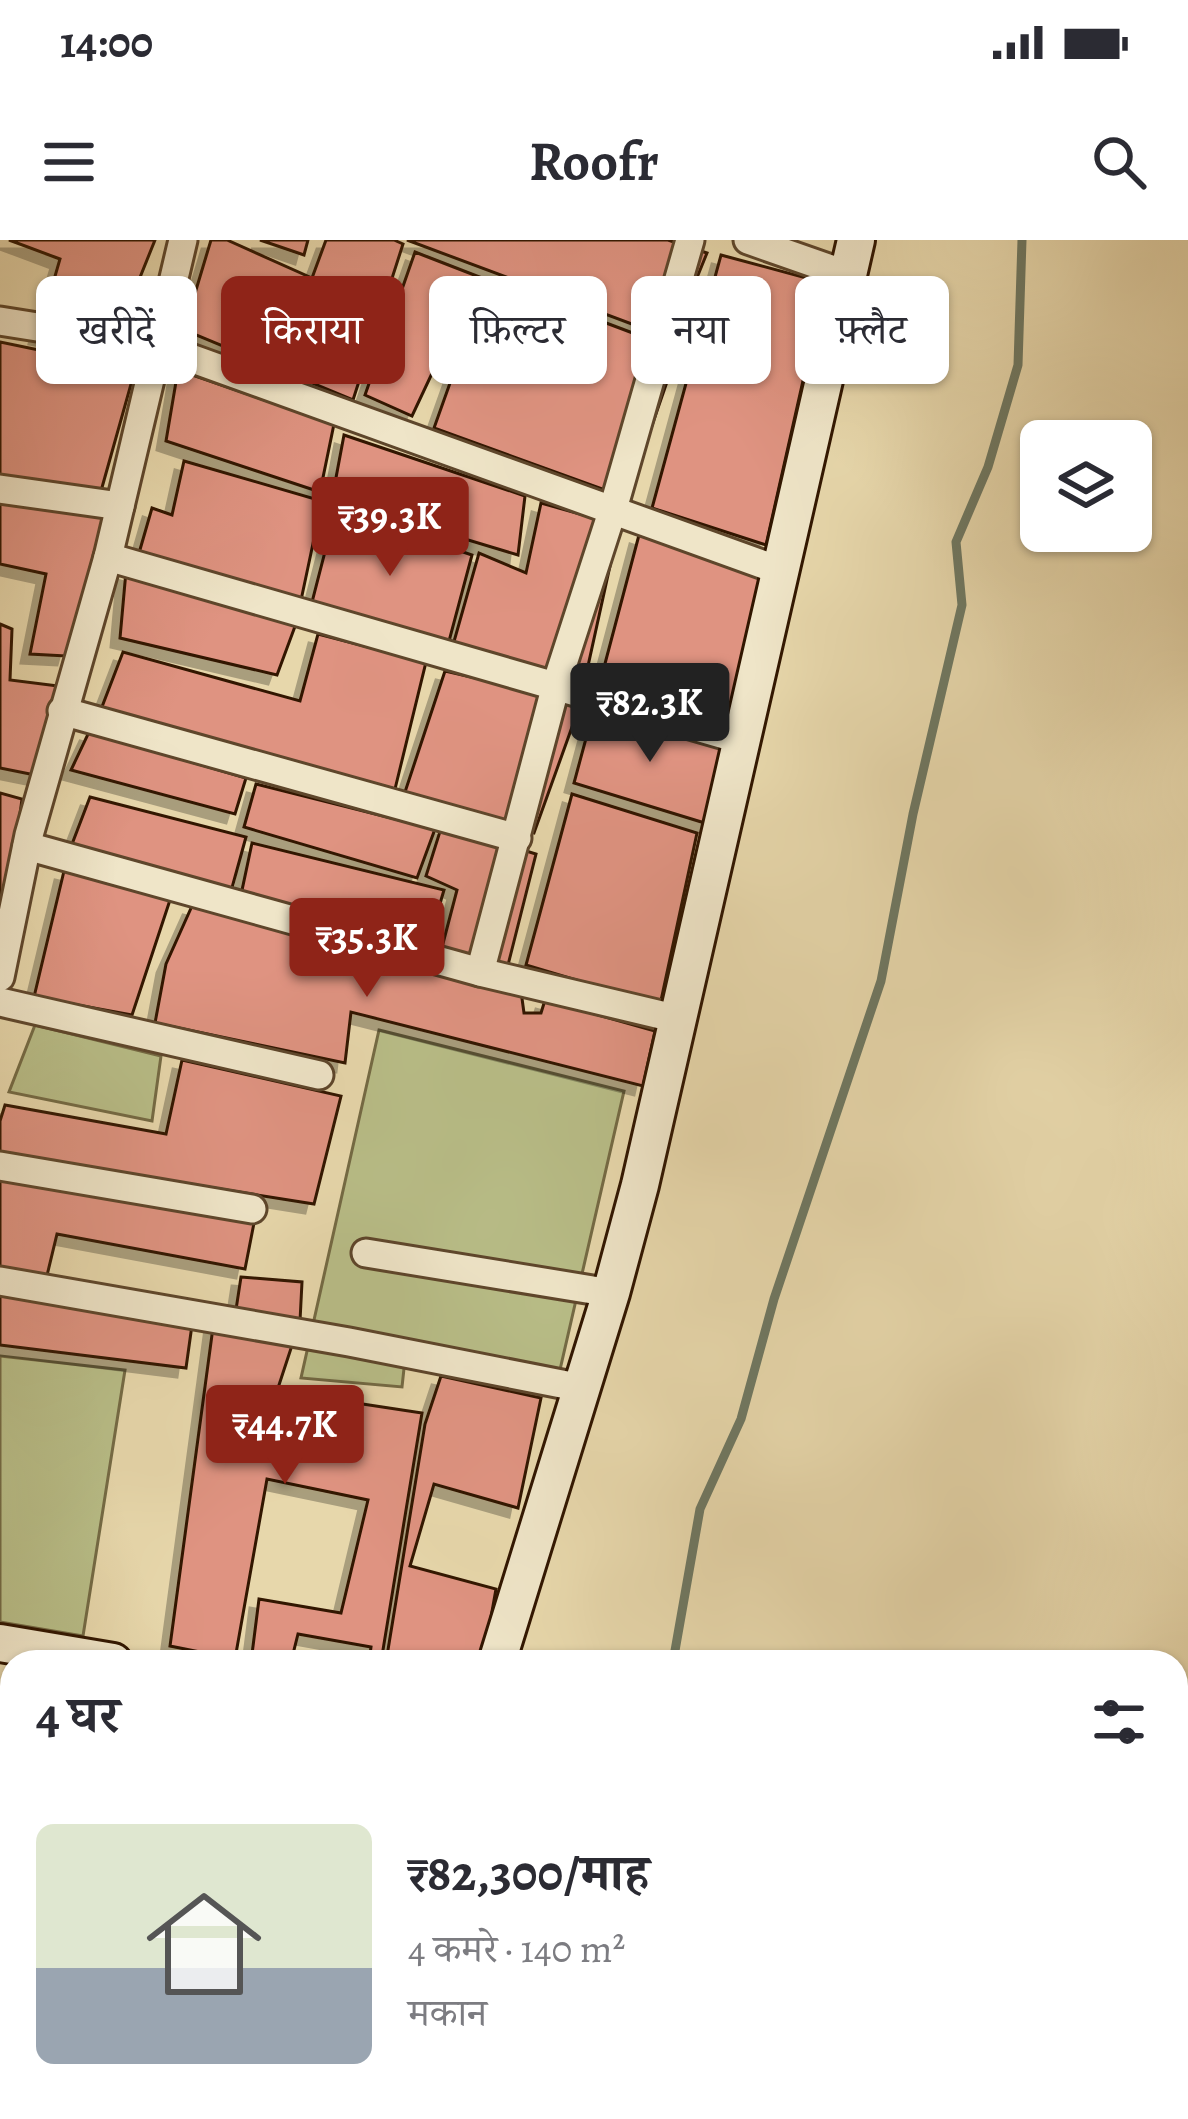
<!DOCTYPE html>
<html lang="hi">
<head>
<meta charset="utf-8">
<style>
	:root { --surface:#fff; --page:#f2f2f3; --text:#2b2b33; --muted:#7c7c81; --accent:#8f2418 }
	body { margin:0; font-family:Alegreya,"Noto Serif Devanagari",serif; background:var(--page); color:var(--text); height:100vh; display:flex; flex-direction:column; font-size:45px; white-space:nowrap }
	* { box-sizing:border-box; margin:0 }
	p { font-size:39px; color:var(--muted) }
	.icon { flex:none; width:66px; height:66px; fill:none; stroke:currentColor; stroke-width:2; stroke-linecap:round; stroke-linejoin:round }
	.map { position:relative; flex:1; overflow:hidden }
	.sheet { position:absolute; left:0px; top:1410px; width:1188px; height:471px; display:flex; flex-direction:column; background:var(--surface); border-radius:36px 36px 0 0; box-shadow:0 3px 9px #0004 }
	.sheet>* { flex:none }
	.hud { position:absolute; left:36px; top:36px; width:1116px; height:108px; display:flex; gap:24px }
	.fabs { position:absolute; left:1020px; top:180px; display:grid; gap:24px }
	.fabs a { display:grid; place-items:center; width:132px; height:132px; border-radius:18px; background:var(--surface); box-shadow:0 3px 9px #0004; font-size:60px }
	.price { position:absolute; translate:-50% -102px; padding:0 27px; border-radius:12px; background:var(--accent); color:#fff; font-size:39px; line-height:78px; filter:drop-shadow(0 3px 6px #0008) }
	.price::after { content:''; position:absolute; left:50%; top:72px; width:36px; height:27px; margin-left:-18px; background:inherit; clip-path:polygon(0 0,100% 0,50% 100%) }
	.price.current { background:#222; color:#fff }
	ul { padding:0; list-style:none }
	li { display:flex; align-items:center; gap:36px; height:300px; padding:0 36px }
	li span { display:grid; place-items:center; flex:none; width:336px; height:240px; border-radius:18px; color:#555 }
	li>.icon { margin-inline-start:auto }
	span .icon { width:144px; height:144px; fill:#fffc; stroke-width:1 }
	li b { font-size:51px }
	h2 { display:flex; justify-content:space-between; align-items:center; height:144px; padding:0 36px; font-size:51px }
	.pill { padding:0 42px; border-radius:18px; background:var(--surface); box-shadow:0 3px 9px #0004; font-size:42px; line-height:108px }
	.pill.current { background:var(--accent); color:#fff }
	.status { display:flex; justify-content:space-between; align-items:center; height:84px; padding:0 60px; background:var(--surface); direction:ltr }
	.status svg { height:33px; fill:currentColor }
	header { display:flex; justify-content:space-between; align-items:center; height:156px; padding:0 36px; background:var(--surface); font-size:54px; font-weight:700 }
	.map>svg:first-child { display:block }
	.green { fill:#b8bd87; stroke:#746a44; stroke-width:3 }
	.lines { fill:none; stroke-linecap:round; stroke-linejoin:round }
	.stream { stroke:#6f7862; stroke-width:9 }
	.building { fill:#df9381; stroke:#311600; stroke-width:3; filter:url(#shadow) }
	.lane-casing { stroke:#5e462b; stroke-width:20 }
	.street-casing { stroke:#5e462b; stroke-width:33 }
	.secondary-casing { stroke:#311600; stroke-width:42 }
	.lane { stroke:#efe5c8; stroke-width:14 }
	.street { stroke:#efe5c8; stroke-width:27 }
	.secondary { stroke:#efe5c8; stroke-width:36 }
</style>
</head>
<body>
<div class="status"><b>14:00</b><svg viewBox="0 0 49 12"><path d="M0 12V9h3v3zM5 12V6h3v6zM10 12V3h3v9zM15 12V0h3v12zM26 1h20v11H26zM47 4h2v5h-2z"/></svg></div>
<header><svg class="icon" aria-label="menu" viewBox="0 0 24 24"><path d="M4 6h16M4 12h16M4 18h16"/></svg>Roofr<svg class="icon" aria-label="search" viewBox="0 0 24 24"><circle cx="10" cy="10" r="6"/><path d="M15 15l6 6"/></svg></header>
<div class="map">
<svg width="1188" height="1879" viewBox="0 0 1188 1879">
	<defs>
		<filter id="shadow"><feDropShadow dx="-9" dy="9" stdDeviation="0" flood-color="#0004"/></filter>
	</defs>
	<rect width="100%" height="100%" fill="#e7d7ab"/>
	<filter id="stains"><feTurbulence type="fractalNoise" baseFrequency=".00167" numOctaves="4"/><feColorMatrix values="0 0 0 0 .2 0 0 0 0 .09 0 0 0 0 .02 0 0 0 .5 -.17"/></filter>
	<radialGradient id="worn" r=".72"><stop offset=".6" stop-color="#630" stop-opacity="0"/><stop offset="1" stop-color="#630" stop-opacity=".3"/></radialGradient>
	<g class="green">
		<polygon points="35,785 161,816 152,881 9,852"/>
		<polygon points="379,790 624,851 559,1134 406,1110 402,1147 301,1138"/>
		<polygon points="0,1116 125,1130 83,1396 0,1382"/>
		<polygon points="1176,1639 1188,1641 1188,1879 578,1879 582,1869 1176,1869"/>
	</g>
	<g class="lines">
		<g class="stream">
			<polyline points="673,1422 700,1269 741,1179 774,1059 881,741 913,574 962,365 956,302 988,227 1018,125 1022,0"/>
			<polyline points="514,1879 524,1869"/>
		</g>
	</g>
	<g class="building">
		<polygon points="9,0 155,0 112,107 38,95 60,19"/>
		<polygon points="211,0 227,0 312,38 326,0 394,0 403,4 353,160 184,90"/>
		<polygon points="260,0 308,0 304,15"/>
		<polygon points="407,0 668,0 707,13 672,99"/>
		<polygon points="415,12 513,50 507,94 459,76 412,176 365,155"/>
		<polygon points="721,15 825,43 766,305 652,268"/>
		<polygon points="529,54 678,110 627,258 434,188 465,101 513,117"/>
		<polygon points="0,102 135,130 101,251 0,240"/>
		<polygon points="178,130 334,184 320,252 166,201"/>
		<polygon points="344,195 525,256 518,315 332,259"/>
		<polygon points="184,221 322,261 300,365 137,320 152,268 172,275"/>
		<polygon points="0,263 104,277 66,416 30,414 46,334 0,324"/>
		<polygon points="541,263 619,285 584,444 453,405 479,313 526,333"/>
		<polygon points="336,269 472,315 448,405 310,370"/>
		<polygon points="639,295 772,339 733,489 598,450"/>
		<polygon points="126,331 297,381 277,435 120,398"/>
		<polygon points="0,384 12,389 10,440 66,447 35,535 0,528"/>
		<polygon points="318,394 426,422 395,549 100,472 123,412 300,461"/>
		<polygon points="445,431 581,462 534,593 405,552"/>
		<polygon points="595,465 725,507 708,584 574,543"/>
		<polygon points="89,492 246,538 235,574 71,530"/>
		<polygon points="256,544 435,589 417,638 244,587"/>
		<polygon points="0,553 22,559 6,681 0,679"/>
		<polygon points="572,554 697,593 660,765 526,725"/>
		<polygon points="90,557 246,597 230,655 69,612"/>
		<polygon points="442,585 536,614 507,729 441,711 457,650 426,636"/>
		<polygon points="252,603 444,650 429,701 241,655"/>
		<polygon points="64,631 171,657 132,775 34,757"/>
		<polygon points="192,666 521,751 524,773 541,773 545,760 655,791 643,846 351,772 345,823 155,783 166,724"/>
		<polygon points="182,820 341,856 314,964 0,914 0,881 5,865 166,894"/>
		<polygon points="0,936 254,983 245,1029 57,994 43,1052 192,1085 186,1128 0,1105"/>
		<polygon points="241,1037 302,1042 300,1081 277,1151 422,1173 381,1422 369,1422 371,1407 298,1394 291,1422 251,1422 259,1359 341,1373 368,1260 267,1239 235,1419 170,1406 214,1080 233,1089"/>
		<polygon points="441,1136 541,1158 518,1268 434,1244 410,1326 496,1349 483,1422 386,1422 425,1184"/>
		<polygon points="0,1452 12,1455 12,1547 0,1576"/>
		<polygon points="4,1708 12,1711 12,1837 0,1834 0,1716"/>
		<polygon points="19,1869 111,1869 106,1879 14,1879"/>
	</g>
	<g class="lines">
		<g class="lane-casing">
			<g id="lane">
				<polyline points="1176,1681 1188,1641"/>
				<polyline points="1115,1879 1118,1869"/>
			</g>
		</g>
		<g class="street-casing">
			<g id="street">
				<polyline points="748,0 848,35"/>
				<polyline points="0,81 157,106 781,331"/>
				<polyline points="0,249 120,266"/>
				<polyline points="108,317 742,500"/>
				<polyline points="62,471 517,598"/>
				<polyline points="27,606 480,732 678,779"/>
				<polyline points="480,732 556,445 613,269 690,0"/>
				<polyline points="0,737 29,595 108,317 183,0"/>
				<polyline points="0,762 319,835"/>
				<polyline points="0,926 252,969"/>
				<polyline points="366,1013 611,1053"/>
				<polyline points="0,1041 349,1102 582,1148"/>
			</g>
		</g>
		<g class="secondary-casing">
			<g id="secondary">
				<polyline points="0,1403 113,1422"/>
				<polyline points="497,1422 611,1053 640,945 856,0"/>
				<polyline points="1176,1608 1188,1610"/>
				<polyline points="326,1879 329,1869"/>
			</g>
		</g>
		<use href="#lane" class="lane"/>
		<use href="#street" class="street"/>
		<use href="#secondary" class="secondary"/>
	</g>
	<rect width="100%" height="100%" filter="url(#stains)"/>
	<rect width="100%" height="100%" fill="url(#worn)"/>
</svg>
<div class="fabs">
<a><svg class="icon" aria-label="layers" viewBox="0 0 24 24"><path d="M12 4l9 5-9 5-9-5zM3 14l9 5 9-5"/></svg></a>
</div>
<b class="price" style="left:390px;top:339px">₹39.3K</b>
<b class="price current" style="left:650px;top:525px">₹82.3K</b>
<b class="price" style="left:367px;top:760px">₹35.3K</b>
<b class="price" style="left:285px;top:1247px">₹44.7K</b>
<div class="hud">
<a class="pill">खरीदें</a>
<a class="pill current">किराया</a>
<a class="pill">फ़िल्टर</a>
<a class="pill">नया</a>
<a class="pill">फ़्लैट</a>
</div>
<section class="sheet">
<h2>4 घर<svg class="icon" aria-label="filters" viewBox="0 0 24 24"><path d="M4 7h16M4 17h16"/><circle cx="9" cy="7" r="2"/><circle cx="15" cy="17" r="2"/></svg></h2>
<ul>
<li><span style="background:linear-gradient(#dfe7d0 60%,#9aa5b1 0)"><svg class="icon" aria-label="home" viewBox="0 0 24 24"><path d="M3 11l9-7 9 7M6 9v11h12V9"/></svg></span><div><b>₹82,300/माह</b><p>4 कमरे · 140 m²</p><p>मकान</p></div></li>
</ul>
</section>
</div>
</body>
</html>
